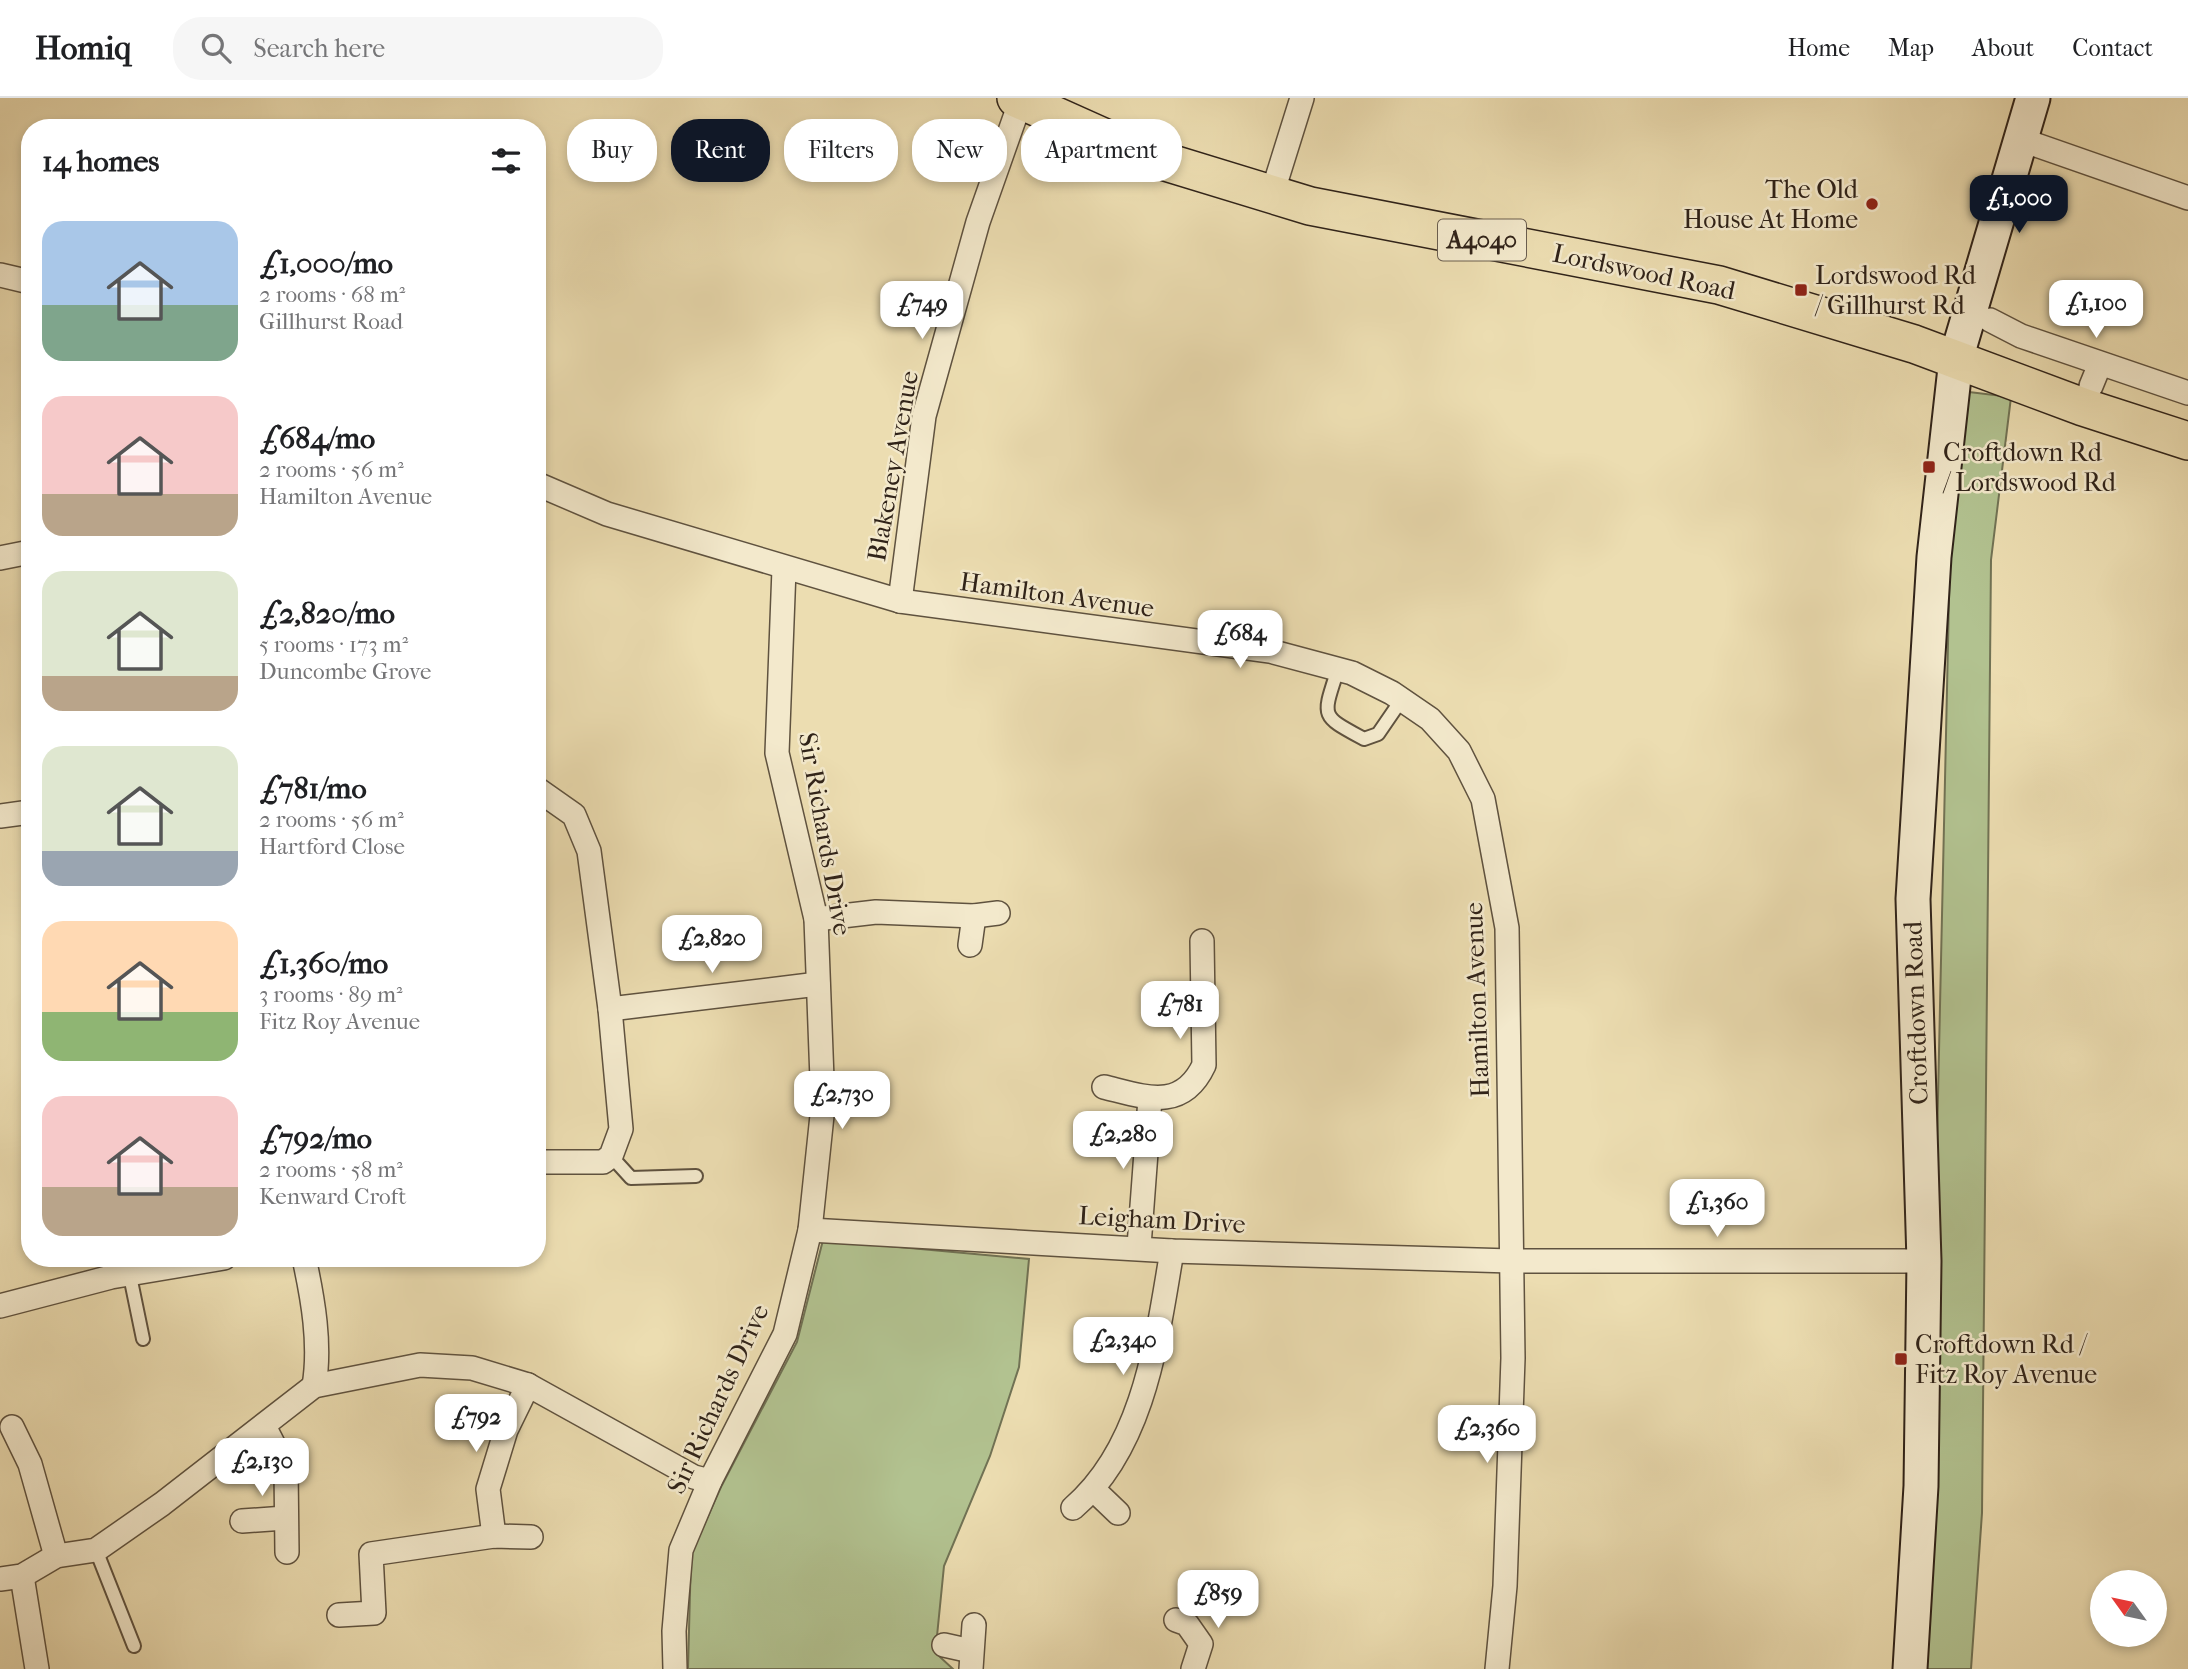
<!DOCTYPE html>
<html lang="en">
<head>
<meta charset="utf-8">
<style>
	:root { --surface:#fff; --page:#f6f6f6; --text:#202124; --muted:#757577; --line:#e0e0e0; --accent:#111827 }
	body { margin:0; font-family:"IM FELL French Canon",serif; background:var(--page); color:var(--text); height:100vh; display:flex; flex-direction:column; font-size:26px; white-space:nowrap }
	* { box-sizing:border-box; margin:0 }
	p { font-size:23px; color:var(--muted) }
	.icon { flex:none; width:38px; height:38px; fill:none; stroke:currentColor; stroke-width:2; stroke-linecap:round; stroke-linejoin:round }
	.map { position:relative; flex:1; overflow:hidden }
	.panel { position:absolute; left:21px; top:21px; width:525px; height:1148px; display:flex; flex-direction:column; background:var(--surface); border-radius:28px; box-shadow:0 4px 10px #0003 }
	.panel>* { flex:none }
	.hud { position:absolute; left:567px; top:21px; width:665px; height:63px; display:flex; gap:14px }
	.needle { width:46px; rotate:303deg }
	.controls { position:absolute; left:2090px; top:1472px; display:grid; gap:14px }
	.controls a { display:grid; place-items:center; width:77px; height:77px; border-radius:50%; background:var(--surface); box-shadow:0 4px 10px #0003; font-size:35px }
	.price { position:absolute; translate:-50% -60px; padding:0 16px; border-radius:14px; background:#fff; color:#222; font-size:23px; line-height:46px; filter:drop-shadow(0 2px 4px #0008) }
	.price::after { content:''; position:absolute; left:50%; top:42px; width:21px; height:16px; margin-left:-10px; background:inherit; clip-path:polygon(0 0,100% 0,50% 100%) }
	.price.active { background:var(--accent); color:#fff }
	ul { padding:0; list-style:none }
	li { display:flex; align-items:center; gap:21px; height:175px; padding:0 21px }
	li span { display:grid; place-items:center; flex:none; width:196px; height:140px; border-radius:21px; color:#555 }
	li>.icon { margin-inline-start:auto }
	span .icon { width:84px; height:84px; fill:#fffc; stroke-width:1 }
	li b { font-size:30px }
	h2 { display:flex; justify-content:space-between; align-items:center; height:84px; padding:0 21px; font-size:30px }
	.tag { padding:0 24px; border-radius:28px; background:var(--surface); box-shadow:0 4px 10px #0003; font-size:24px; line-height:63px }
	.tag.active { background:var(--accent); color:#fff }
	header { display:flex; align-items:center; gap:42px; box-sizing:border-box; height:98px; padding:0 35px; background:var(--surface); border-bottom:2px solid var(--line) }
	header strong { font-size:33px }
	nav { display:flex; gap:38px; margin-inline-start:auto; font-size:24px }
	.search { width:490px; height:63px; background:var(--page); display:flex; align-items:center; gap:18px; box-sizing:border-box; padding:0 24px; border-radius:28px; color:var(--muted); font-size:26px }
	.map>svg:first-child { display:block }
	.green { fill:#b2c290; stroke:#717254; stroke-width:2 }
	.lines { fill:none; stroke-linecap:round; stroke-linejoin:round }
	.lane-casing { stroke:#5f523f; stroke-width:16 }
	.street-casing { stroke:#5f523f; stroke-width:26 }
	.secondary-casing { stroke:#302319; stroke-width:37 }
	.primary-casing { stroke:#302319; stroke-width:40 }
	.lane { stroke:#f3e9cc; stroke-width:12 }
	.street { stroke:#f3e9cc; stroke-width:23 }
	.secondary { stroke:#f3e9cc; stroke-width:33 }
	.primary { stroke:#ecddb1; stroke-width:37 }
	.poi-dot { fill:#8f2418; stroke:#f3e9cc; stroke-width:2.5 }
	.labels { text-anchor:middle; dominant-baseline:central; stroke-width:5; stroke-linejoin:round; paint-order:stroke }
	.shield { fill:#f3e9cc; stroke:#6a5e4f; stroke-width:2 }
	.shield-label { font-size:24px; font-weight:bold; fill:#302319 }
	.poi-label { font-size:26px; fill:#302319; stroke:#f3e9cc; text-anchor:start }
	.street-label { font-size:26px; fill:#302319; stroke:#f3e9cc }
</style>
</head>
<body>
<header>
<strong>Homiq</strong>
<div class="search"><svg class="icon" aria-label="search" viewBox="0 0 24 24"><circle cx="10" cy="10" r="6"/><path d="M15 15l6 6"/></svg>Search here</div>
<nav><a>Home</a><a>Map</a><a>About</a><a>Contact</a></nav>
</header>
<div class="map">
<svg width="2188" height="1571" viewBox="0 0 2188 1571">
	<rect width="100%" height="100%" fill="#ecddb1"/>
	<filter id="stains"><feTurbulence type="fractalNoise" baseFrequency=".00286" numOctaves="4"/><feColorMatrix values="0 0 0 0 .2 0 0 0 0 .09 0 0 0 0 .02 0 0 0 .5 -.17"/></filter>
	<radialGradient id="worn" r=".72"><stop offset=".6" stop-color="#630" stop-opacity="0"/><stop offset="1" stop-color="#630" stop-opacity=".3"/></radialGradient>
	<g class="green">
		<polygon points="1969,294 2011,299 1991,462 1982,1415 1971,1571 1920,1571 1935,1135 1950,455"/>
		<polygon points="823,1142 1029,1161 1019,1269 990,1358 944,1468 936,1548 940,1559 953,1571 688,1571 691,1456 721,1389 797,1244"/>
	</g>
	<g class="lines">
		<g class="lane-casing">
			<g id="lane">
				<path d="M1338,571C1322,620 1320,617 1364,641L1378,636L1402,601"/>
				<polyline points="611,1058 631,1080 696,1078"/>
				<polyline points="109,1160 111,1179"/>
				<polyline points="130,1178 143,1241"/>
				<polyline points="96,1452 134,1548"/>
			</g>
		</g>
		<g class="street-casing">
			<g id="street">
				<polyline points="2019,41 2188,100"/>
				<polyline points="1272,96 1302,0"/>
				<polyline points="0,177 30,184"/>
				<polyline points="1990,222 2021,238 2188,295"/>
				<polyline points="2091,288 2100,266"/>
				<polyline points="537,386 607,416 900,503 1270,553 1352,575 1392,595 1430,621 1459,653 1483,701 1507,830 1513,1260 1505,1488 1497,1571"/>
				<polyline points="0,460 30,454"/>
				<polyline points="900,503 924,318 978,124 1021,2"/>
				<polyline points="537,691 574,717 589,753 610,911 621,1031 611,1058 603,1064 537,1064"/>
				<polyline points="0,718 30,714"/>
				<polyline points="816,821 876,814 974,818 998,815"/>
				<polyline points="970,847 974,818"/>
				<polyline points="610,911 818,886"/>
				<path d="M1104,989C1145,999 1182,1014 1204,967L1202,843"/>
				<polyline points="810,1132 1172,1153 1511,1163 1924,1163"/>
				<polyline points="1139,1148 1150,1001"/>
				<path d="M304,1160C313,1201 321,1247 314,1288"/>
				<polyline points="0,1208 111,1179 224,1160"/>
				<polyline points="264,1328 286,1371 287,1454"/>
				<polyline points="12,1329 30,1366 56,1458"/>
				<polyline points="1094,1392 1118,1415"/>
				<path d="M1073,1410C1145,1348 1157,1240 1172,1153"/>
				<polyline points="242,1423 285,1420"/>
				<polyline points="494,1438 488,1391 506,1332 528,1287"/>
				<polyline points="22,1478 37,1571"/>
				<polyline points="0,1481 22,1478 56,1458 96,1452 162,1406 314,1288 420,1267 472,1270 528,1287 694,1379 710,1383"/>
				<polyline points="339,1517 374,1515 371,1456 494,1438 531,1439"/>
				<polyline points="1176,1522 1187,1526 1201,1546 1193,1571"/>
				<polyline points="944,1547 971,1553"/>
				<polyline points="675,1571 674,1533 681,1452 710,1383 785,1236 810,1132 823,1008 816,821 777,655 784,471"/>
				<polyline points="971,1571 974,1527"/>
			</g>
		</g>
		<g class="secondary-casing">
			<polyline id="secondary" points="1910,1571 1921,1388 1924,1163 1913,801 1934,459 1956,261 2033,0"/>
		</g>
		<g class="primary-casing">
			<polyline id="primary" points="1016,0 1143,57 1310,108 1719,187 1914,246 2083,309 2188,343"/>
		</g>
		<use href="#lane" class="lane"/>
		<use href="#street" class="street"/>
		<use href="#secondary" class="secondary"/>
		<use href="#primary" class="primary"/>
	</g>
	<g class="poi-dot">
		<circle cx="1872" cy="106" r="7"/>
		<rect x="1794" y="185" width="14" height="14" rx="3.5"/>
		<rect x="1922" y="362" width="14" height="14" rx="3.5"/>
		<rect x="1894" y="1254" width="14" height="14" rx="3.5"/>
	</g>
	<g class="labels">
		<rect class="shield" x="1438" y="121.5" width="88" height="41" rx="5"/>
		<g class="shield-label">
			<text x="1482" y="142">A4040</text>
		</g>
		<g class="poi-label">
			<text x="1858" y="91" text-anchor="end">The Old<tspan x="1858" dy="30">House At Home</tspan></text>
			<text x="1815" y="177">Lordswood Rd<tspan x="1815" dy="30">/ Gillhurst Rd</tspan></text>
			<text x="1943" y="354">Croftdown Rd<tspan x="1943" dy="30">/ Lordswood Rd</tspan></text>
			<text x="1915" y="1246">Croftdown Rd /<tspan x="1915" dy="30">Fitz Roy Avenue</tspan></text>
		</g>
		<g class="street-label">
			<text transform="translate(1644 174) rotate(12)">Lordswood Road</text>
			<text transform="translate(893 368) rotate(-80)">Blakeney Avenue</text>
			<text transform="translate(1057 497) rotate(8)">Hamilton Avenue</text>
			<text transform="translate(825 736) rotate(80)">Sir Richards Drive</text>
			<text transform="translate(1477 902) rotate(-92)">Hamilton Avenue</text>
			<text transform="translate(1916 915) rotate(-92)">Croftdown Road</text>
			<text transform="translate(1162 1122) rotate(3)">Leigham Drive</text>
			<text transform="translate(718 1301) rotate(-65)">Sir Richards Drive</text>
		</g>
	</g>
	<rect width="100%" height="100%" filter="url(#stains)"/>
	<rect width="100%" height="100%" fill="url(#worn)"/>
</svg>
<div class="controls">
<a><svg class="needle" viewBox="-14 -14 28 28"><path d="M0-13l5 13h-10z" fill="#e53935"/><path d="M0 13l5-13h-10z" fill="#757577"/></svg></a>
</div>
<b class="price active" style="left:2019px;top:137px">£1,000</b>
<b class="price" style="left:2096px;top:242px">£1,100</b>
<b class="price" style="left:922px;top:243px">£749</b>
<b class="price" style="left:1240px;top:572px">£684</b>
<b class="price" style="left:712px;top:877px">£2,820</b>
<b class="price" style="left:1180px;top:943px">£781</b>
<b class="price" style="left:842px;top:1033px">£2,730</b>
<b class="price" style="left:1123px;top:1073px">£2,280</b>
<b class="price" style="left:1717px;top:1141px">£1,360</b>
<b class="price" style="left:1123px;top:1279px">£2,340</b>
<b class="price" style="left:476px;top:1356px">£792</b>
<b class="price" style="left:1487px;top:1367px">£2,360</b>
<b class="price" style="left:262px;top:1400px">£2,130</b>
<b class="price" style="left:1218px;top:1532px">£859</b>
<div class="hud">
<a class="tag">Buy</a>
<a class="tag active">Rent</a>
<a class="tag">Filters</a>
<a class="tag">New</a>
<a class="tag">Apartment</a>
</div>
<section class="panel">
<h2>14 homes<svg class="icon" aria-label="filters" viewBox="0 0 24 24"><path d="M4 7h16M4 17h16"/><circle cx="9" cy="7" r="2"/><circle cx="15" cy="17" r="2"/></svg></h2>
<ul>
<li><span style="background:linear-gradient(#a9c7e8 60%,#7fa58c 0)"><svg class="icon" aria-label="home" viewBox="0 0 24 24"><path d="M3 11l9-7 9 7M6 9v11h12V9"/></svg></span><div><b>£1,000/mo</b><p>2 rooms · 68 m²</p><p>Gillhurst Road</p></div></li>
<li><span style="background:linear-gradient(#f6c9c9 70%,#b9a48a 0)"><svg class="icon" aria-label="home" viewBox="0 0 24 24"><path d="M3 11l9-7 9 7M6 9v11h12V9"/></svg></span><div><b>£684/mo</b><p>2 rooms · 56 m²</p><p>Hamilton Avenue</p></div></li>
<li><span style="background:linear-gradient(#dfe7d0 75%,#b9a48a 0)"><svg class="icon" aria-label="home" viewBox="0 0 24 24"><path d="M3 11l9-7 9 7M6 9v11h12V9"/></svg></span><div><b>£2,820/mo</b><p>5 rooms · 173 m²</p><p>Duncombe Grove</p></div></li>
<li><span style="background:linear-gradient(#dfe7d0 75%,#9aa5b1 0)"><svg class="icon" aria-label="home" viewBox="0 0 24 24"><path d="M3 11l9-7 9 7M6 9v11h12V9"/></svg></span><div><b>£781/mo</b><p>2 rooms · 56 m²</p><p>Hartford Close</p></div></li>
<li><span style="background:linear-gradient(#ffd9b3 65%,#8fb573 0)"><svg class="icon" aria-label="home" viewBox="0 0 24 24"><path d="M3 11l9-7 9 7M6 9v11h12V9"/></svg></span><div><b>£1,360/mo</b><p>3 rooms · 89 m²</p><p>Fitz Roy Avenue</p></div></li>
<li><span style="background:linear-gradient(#f6c9c9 65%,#b9a48a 0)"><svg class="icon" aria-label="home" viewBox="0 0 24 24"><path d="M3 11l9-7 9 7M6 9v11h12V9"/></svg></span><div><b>£792/mo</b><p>2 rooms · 58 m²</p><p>Kenward Croft</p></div></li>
</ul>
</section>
</div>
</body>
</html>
